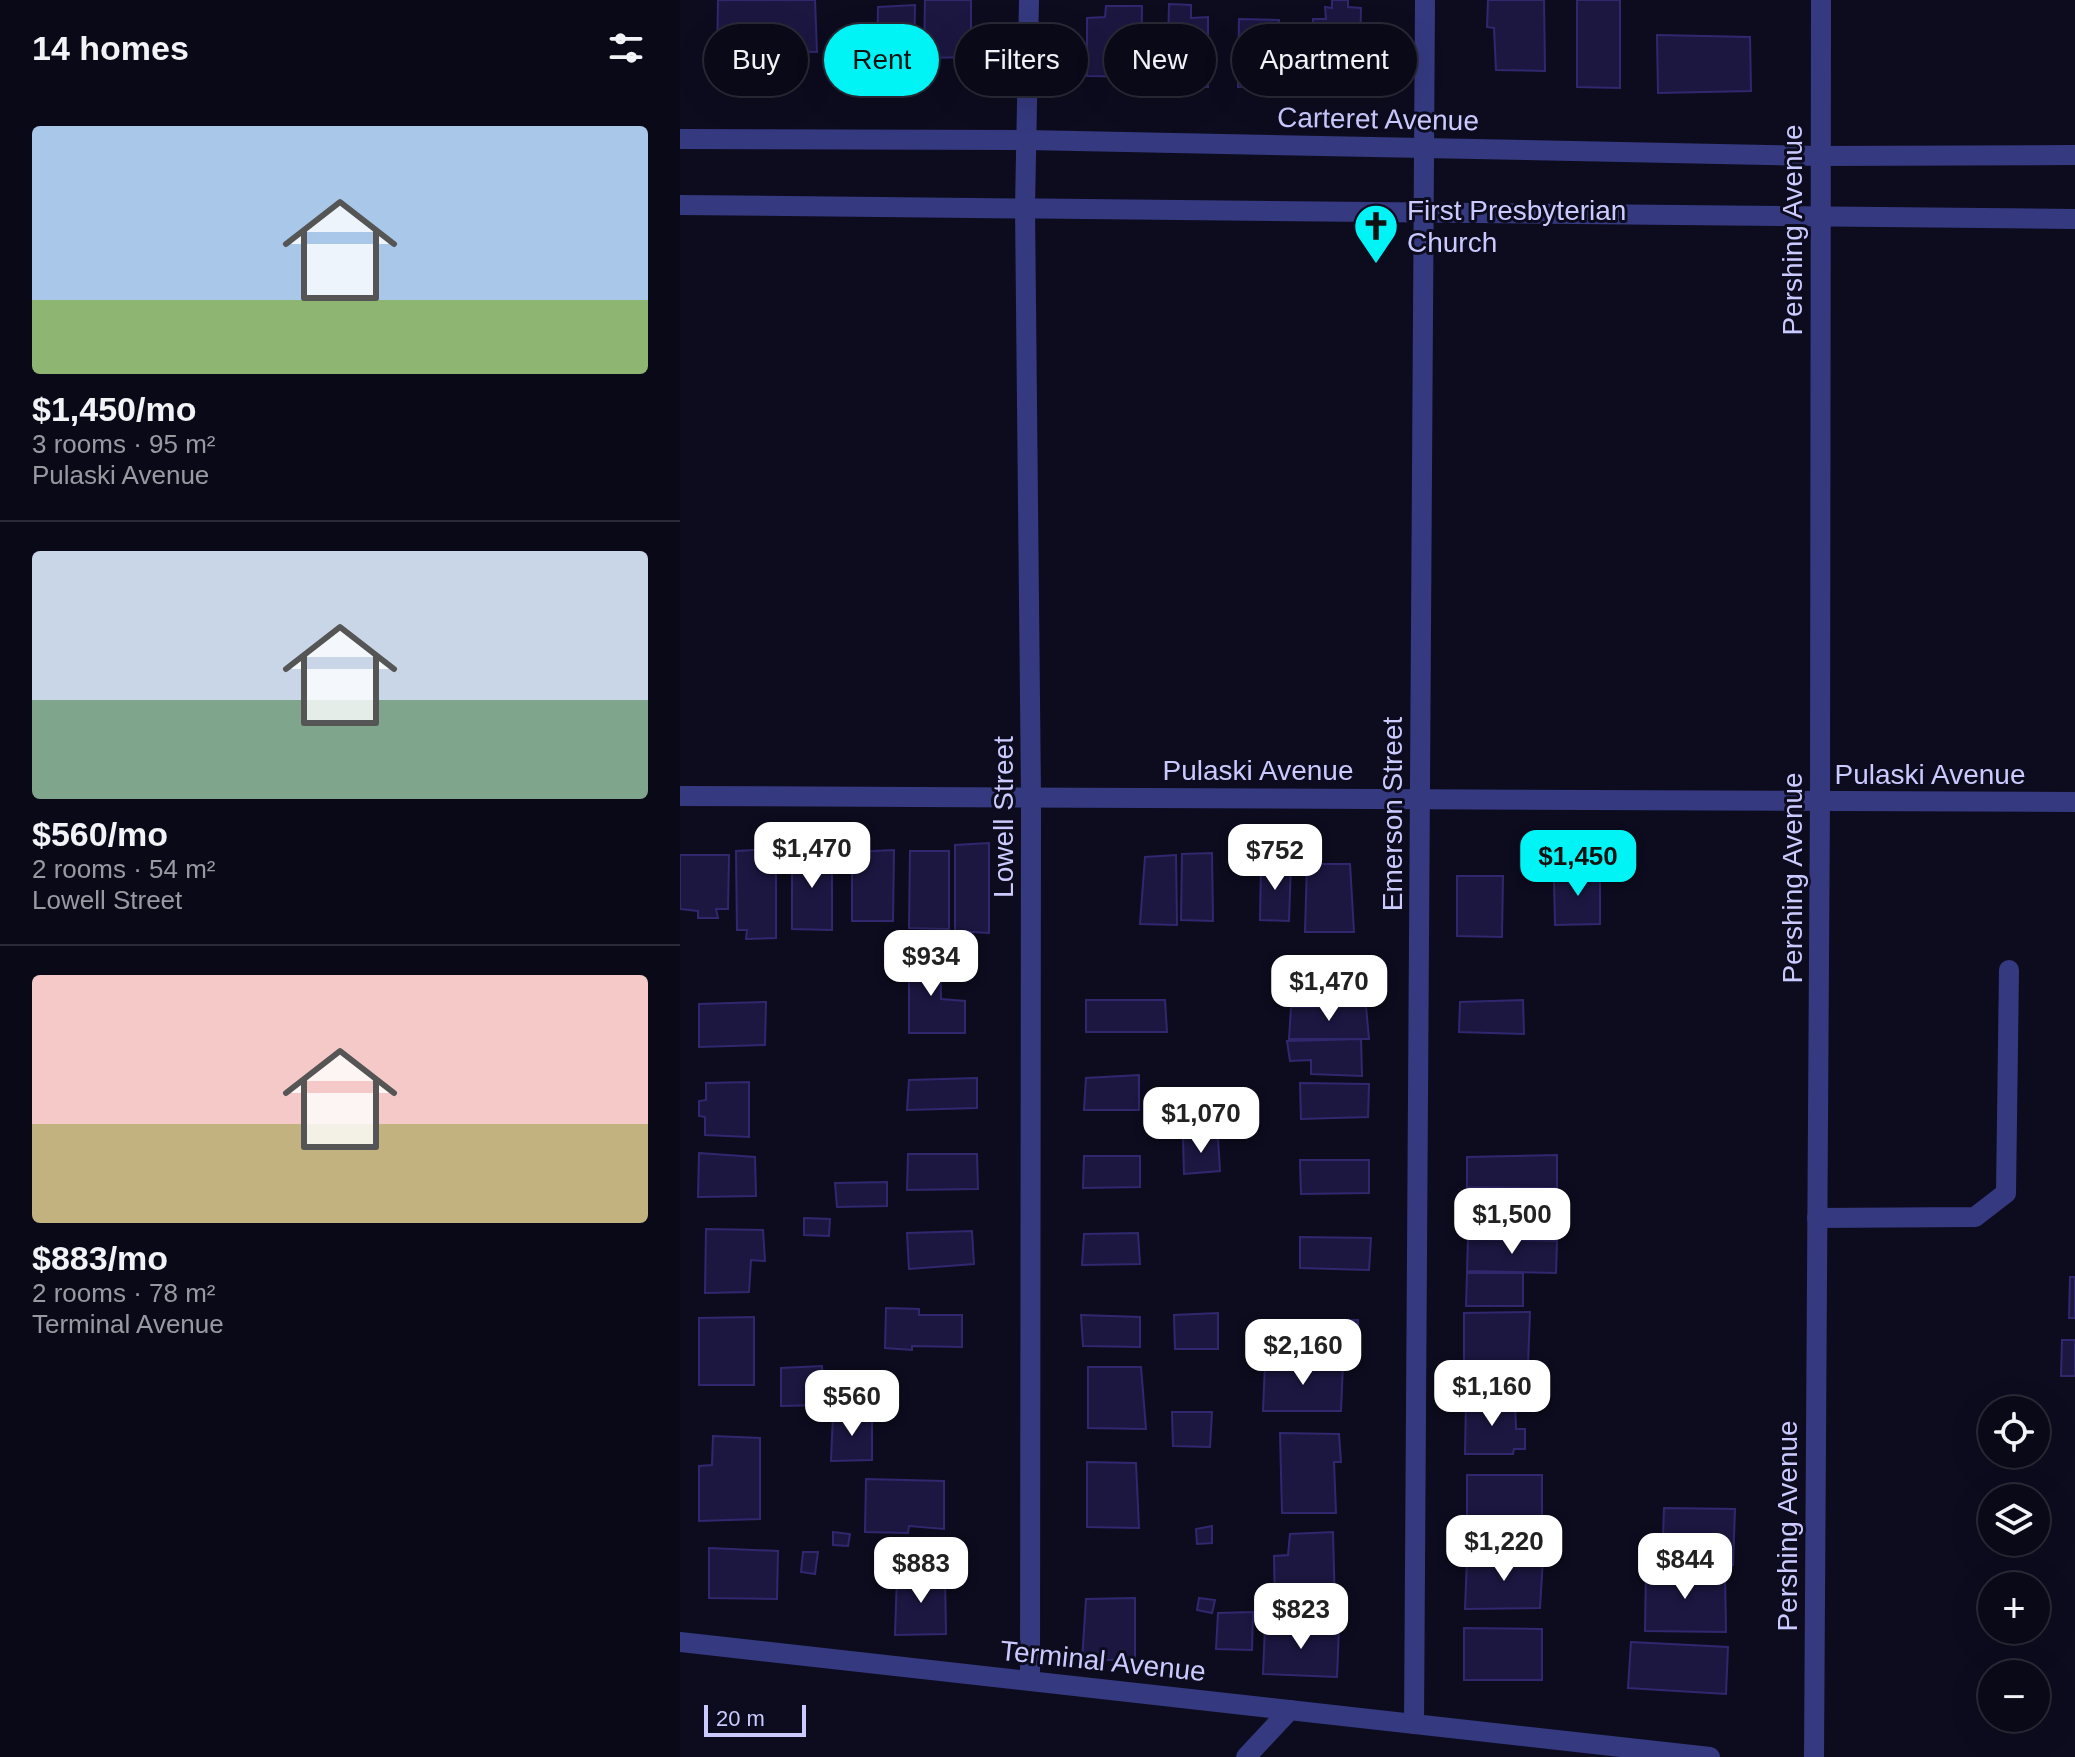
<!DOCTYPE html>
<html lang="en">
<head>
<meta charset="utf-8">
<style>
	:root { --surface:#0a0917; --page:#131220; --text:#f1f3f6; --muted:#999aa1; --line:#2a2a36; --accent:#00f4f5 }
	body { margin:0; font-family:Arial,sans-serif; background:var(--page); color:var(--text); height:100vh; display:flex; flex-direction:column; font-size:30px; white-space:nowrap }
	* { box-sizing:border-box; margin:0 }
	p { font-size:26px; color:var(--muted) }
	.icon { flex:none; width:44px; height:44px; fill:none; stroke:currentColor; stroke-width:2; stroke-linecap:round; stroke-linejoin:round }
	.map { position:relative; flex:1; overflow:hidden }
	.panel { display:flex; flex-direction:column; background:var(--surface); width:680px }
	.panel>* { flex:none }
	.hud { position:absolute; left:24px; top:24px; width:760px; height:72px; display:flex; gap:16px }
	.tools { position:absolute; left:1298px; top:1396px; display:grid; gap:16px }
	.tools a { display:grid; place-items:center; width:72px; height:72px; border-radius:50%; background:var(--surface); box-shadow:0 8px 32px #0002,0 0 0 2px var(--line); font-size:40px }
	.scale { position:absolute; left:24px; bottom:20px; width:102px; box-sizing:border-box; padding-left:8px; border:4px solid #cbcaff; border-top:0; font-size:22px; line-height:28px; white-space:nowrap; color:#cbcaff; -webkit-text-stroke:6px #0d0c1f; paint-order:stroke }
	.price { position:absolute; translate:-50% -68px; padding:0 18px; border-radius:16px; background:#fff; color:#222; font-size:26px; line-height:52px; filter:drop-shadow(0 2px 4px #0008) }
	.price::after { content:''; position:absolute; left:50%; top:48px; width:24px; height:18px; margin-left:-12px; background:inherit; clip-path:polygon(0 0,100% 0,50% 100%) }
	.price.active { background:var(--accent); color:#111 }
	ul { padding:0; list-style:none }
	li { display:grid; align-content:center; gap:16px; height:424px; padding:0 32px }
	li+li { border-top:2px solid var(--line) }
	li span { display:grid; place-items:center; height:248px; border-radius:8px; color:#555 }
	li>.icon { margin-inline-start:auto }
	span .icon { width:144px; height:144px; fill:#fffc; stroke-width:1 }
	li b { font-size:34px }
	h2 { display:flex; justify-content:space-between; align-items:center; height:96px; padding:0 32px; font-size:34px }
	.pill { padding:0 28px; border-radius:36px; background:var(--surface); box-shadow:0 8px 32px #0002,0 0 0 2px var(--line); font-size:28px; line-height:72px }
	.pill.active { background:var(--accent); color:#111 }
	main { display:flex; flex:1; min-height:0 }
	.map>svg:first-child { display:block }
	.building { fill:#1b1741; stroke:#2f286e; stroke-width:2 }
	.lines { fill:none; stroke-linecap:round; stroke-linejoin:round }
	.minor { stroke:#353980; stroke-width:20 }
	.labels { text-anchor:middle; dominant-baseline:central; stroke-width:6; stroke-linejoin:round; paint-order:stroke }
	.street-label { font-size:28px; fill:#cbcaff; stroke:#0d0c1f }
	.poi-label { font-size:28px; fill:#cbcaff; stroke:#0d0c1f; text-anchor:start }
</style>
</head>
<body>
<main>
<section class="panel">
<h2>14 homes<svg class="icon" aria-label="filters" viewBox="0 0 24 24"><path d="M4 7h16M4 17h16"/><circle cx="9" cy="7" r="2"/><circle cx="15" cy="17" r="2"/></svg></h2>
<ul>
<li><span style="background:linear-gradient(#a9c7e8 70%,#8fb573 0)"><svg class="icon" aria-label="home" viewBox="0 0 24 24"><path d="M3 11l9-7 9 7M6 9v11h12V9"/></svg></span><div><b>$1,450/mo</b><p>3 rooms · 95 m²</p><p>Pulaski Avenue</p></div></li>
<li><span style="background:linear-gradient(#c9d6e8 60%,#7fa58c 0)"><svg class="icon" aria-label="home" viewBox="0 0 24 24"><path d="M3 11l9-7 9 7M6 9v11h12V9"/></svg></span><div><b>$560/mo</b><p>2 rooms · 54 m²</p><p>Lowell Street</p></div></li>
<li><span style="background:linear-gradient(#f6c9c9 60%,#c2b280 0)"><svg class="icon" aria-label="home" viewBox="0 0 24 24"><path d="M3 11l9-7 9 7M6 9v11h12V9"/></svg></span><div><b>$883/mo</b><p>2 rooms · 78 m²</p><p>Terminal Avenue</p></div></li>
</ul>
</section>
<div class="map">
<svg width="1395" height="1757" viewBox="0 0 1395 1757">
	<rect width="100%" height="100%" fill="#0d0c1f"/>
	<g class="building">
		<polygon points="38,0 135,0 137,52 93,51 90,60 37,60"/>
		<polygon points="245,0 291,0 291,57 244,58"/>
		<polygon points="652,0 668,0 668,7 681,8 679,80 633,81 633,19 646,19 645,7 652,8"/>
		<polygon points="808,0 864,0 865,71 816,70 814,28 807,27"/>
		<polygon points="897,0 940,0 940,88 897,87"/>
		<polygon points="489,4 511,5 511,18 528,17 528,87 487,87"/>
		<polygon points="235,5 234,59 197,59 198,7"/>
		<polygon points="426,6 462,6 461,77 407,76 407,18 425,17"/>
		<polygon points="559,19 599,20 599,85 558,87"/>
		<polygon points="977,35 1070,37 1071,91 978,93"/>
		<polygon points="309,843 309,933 275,931 275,845"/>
		<polygon points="96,849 96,938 66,939 67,930 57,930 56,851"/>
		<polygon points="152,850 152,930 112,929 112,851"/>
		<polygon points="214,850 213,921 172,921 172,852"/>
		<polygon points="230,851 269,851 269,929 229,928"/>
		<polygon points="532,853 533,921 501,920 502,854"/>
		<polygon points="0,855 49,855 48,909 36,909 38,918 18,918 18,911 0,909"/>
		<polygon points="496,855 497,925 460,924 465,857"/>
		<polygon points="611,864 609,921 580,920 581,865"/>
		<polygon points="627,864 670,864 674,932 625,932"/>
		<polygon points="920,868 920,924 875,925 874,880 888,880 890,870"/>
		<polygon points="777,876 823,876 822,937 777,936"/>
		<polygon points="260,951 261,999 285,1001 285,1033 229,1033 229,952"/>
		<polygon points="653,963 654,1002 618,1003 617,964"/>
		<polygon points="406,1000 485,1000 487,1032 406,1032"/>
		<polygon points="843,1000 844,1034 779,1032 780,1002"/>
		<polygon points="86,1002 85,1045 19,1047 19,1004"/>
		<polygon points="686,1006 689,1039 609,1039 611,1007"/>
		<polygon points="681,1039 682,1076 631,1074 631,1060 610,1061 607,1041"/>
		<polygon points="459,1075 459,1110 404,1110 406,1078"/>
		<polygon points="297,1078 297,1108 227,1110 229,1080"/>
		<polygon points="69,1082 69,1137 25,1135 25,1117 19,1116 19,1101 26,1100 26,1083"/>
		<polygon points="620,1083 689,1084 688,1117 621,1119"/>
		<polygon points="503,1136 538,1138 540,1171 504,1174"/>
		<polygon points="19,1153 75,1157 76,1196 18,1197"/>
		<polygon points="228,1154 297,1154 298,1189 227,1190"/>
		<polygon points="877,1155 877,1188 787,1187 787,1157"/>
		<polygon points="404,1156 460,1156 460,1187 403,1188"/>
		<polygon points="620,1160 689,1160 689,1193 621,1194"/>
		<polygon points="207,1182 207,1206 157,1207 155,1183"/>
		<polygon points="124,1218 150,1219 149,1236 124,1235"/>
		<polygon points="26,1229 83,1230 85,1261 71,1260 69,1292 25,1293"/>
		<polygon points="292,1231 294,1264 229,1269 227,1233"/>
		<polygon points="458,1233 460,1264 402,1265 404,1234"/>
		<polygon points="620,1237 691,1238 689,1270 620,1268"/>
		<polygon points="788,1239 877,1241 876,1273 787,1271"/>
		<polygon points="787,1273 843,1273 843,1306 786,1306"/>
		<polygon points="1390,1277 1395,1277 1395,1318 1389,1318"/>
		<polygon points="206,1308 239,1309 239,1315 282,1315 282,1347 232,1346 232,1350 205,1348"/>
		<polygon points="850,1312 848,1364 784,1365 784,1313"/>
		<polygon points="538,1313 538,1349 495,1349 494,1315"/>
		<polygon points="401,1315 460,1317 460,1347 403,1346"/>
		<polygon points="74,1317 74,1385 19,1385 19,1318"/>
		<polygon points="609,1320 678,1320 678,1348 610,1351"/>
		<polygon points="1382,1340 1395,1340 1395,1376 1381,1376"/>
		<polygon points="585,1363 663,1363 661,1411 583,1411"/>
		<polygon points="142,1366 145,1405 101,1406 101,1368"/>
		<polygon points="408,1367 461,1367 466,1429 408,1428"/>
		<polygon points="160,1390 181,1390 180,1405 160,1404"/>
		<polygon points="786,1401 835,1401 836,1429 845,1429 845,1449 834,1449 833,1454 785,1454"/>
		<polygon points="492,1412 532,1412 530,1447 493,1446"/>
		<polygon points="153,1414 192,1416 192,1460 151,1461"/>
		<polygon points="600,1433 659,1434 661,1462 654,1462 656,1513 602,1513"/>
		<polygon points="33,1436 80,1438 80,1519 19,1521 19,1466 32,1465"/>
		<polygon points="407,1462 456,1463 459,1528 407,1527"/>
		<polygon points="787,1475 862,1475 862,1526 787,1524"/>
		<polygon points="186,1479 264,1481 264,1529 229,1526 228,1533 185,1532"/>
		<polygon points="984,1508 1055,1509 1053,1565 982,1564"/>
		<polygon points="532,1526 532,1543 517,1544 516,1529"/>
		<polygon points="153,1532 170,1534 168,1546 153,1545"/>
		<polygon points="653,1532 655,1608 595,1607 594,1556 608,1555 610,1534"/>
		<polygon points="29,1548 98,1551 97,1599 29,1598"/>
		<polygon points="123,1552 138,1552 135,1574 121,1572"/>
		<polygon points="787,1558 863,1558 860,1608 785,1609"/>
		<polygon points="966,1569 1045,1571 1046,1632 965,1631"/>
		<polygon points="265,1575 266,1634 215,1635 217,1576"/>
		<polygon points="455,1598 455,1659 402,1661 406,1599"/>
		<polygon points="519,1598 535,1600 532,1613 517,1610"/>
		<polygon points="573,1612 572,1650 536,1649 538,1613"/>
		<polygon points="585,1626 659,1627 657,1677 583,1674"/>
		<polygon points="784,1628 862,1629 862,1680 784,1680"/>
		<polygon points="951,1642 1048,1647 1046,1694 948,1688"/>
	</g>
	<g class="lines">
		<g class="minor">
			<polyline points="349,0 345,207 351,797 350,1681"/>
			<polyline points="0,139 347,140 1140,156 1395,155"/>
			<polyline points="0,205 1395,219"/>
			<polyline points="0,796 1395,802"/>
			<polyline points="1137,1218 1295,1217 1326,1193 1329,970"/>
			<polyline points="0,1642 1030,1757"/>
			<polyline points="734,1724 745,0"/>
			<polyline points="566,1757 610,1710"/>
			<polyline points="1134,1757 1140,801 1141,0"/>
		</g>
	</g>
	<defs>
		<g id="church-pin" transform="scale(2.3)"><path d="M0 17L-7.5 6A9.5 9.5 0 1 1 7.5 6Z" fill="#00f4f5" stroke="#0d0c1f"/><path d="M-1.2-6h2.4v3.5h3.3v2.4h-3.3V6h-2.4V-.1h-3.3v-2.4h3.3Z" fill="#111"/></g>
	</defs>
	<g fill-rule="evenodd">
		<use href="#church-pin" x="696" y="226"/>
	</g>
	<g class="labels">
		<g class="street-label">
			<text transform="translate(698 119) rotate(1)">Carteret Avenue</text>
			<text transform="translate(1112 230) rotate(-90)">Pershing Avenue</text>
			<text x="578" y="770">Pulaski Avenue</text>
			<text x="1250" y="774">Pulaski Avenue</text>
			<text transform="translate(712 814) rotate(-90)">Emerson Street</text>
			<text transform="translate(323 817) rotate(-90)">Lowell Street</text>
			<text transform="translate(1112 878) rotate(-90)">Pershing Avenue</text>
			<text transform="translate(1107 1526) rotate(-90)">Pershing Avenue</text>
			<text transform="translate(423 1661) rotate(6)">Terminal Avenue</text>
		</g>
		<g class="poi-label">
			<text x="727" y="210">First Presbyterian<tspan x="727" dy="32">Church</tspan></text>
		</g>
	</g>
</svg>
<div class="tools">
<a><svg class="icon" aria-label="locate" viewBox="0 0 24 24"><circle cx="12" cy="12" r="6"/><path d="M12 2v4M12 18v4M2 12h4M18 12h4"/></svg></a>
<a><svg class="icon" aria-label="layers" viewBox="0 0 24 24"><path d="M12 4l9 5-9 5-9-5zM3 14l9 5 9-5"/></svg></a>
<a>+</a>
<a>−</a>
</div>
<div class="scale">20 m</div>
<b class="price" style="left:132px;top:890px">$1,470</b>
<b class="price" style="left:595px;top:892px">$752</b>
<b class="price active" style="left:898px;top:898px">$1,450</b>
<b class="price" style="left:251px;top:998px">$934</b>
<b class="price" style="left:649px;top:1023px">$1,470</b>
<b class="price" style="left:521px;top:1155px">$1,070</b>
<b class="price" style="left:832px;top:1256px">$1,500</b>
<b class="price" style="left:623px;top:1387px">$2,160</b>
<b class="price" style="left:812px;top:1428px">$1,160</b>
<b class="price" style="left:172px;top:1438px">$560</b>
<b class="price" style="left:824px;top:1583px">$1,220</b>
<b class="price" style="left:1005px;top:1601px">$844</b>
<b class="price" style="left:241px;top:1605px">$883</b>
<b class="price" style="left:621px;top:1651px">$823</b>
<div class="hud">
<a class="pill">Buy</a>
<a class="pill active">Rent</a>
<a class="pill">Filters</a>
<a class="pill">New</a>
<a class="pill">Apartment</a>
</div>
</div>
</main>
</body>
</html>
